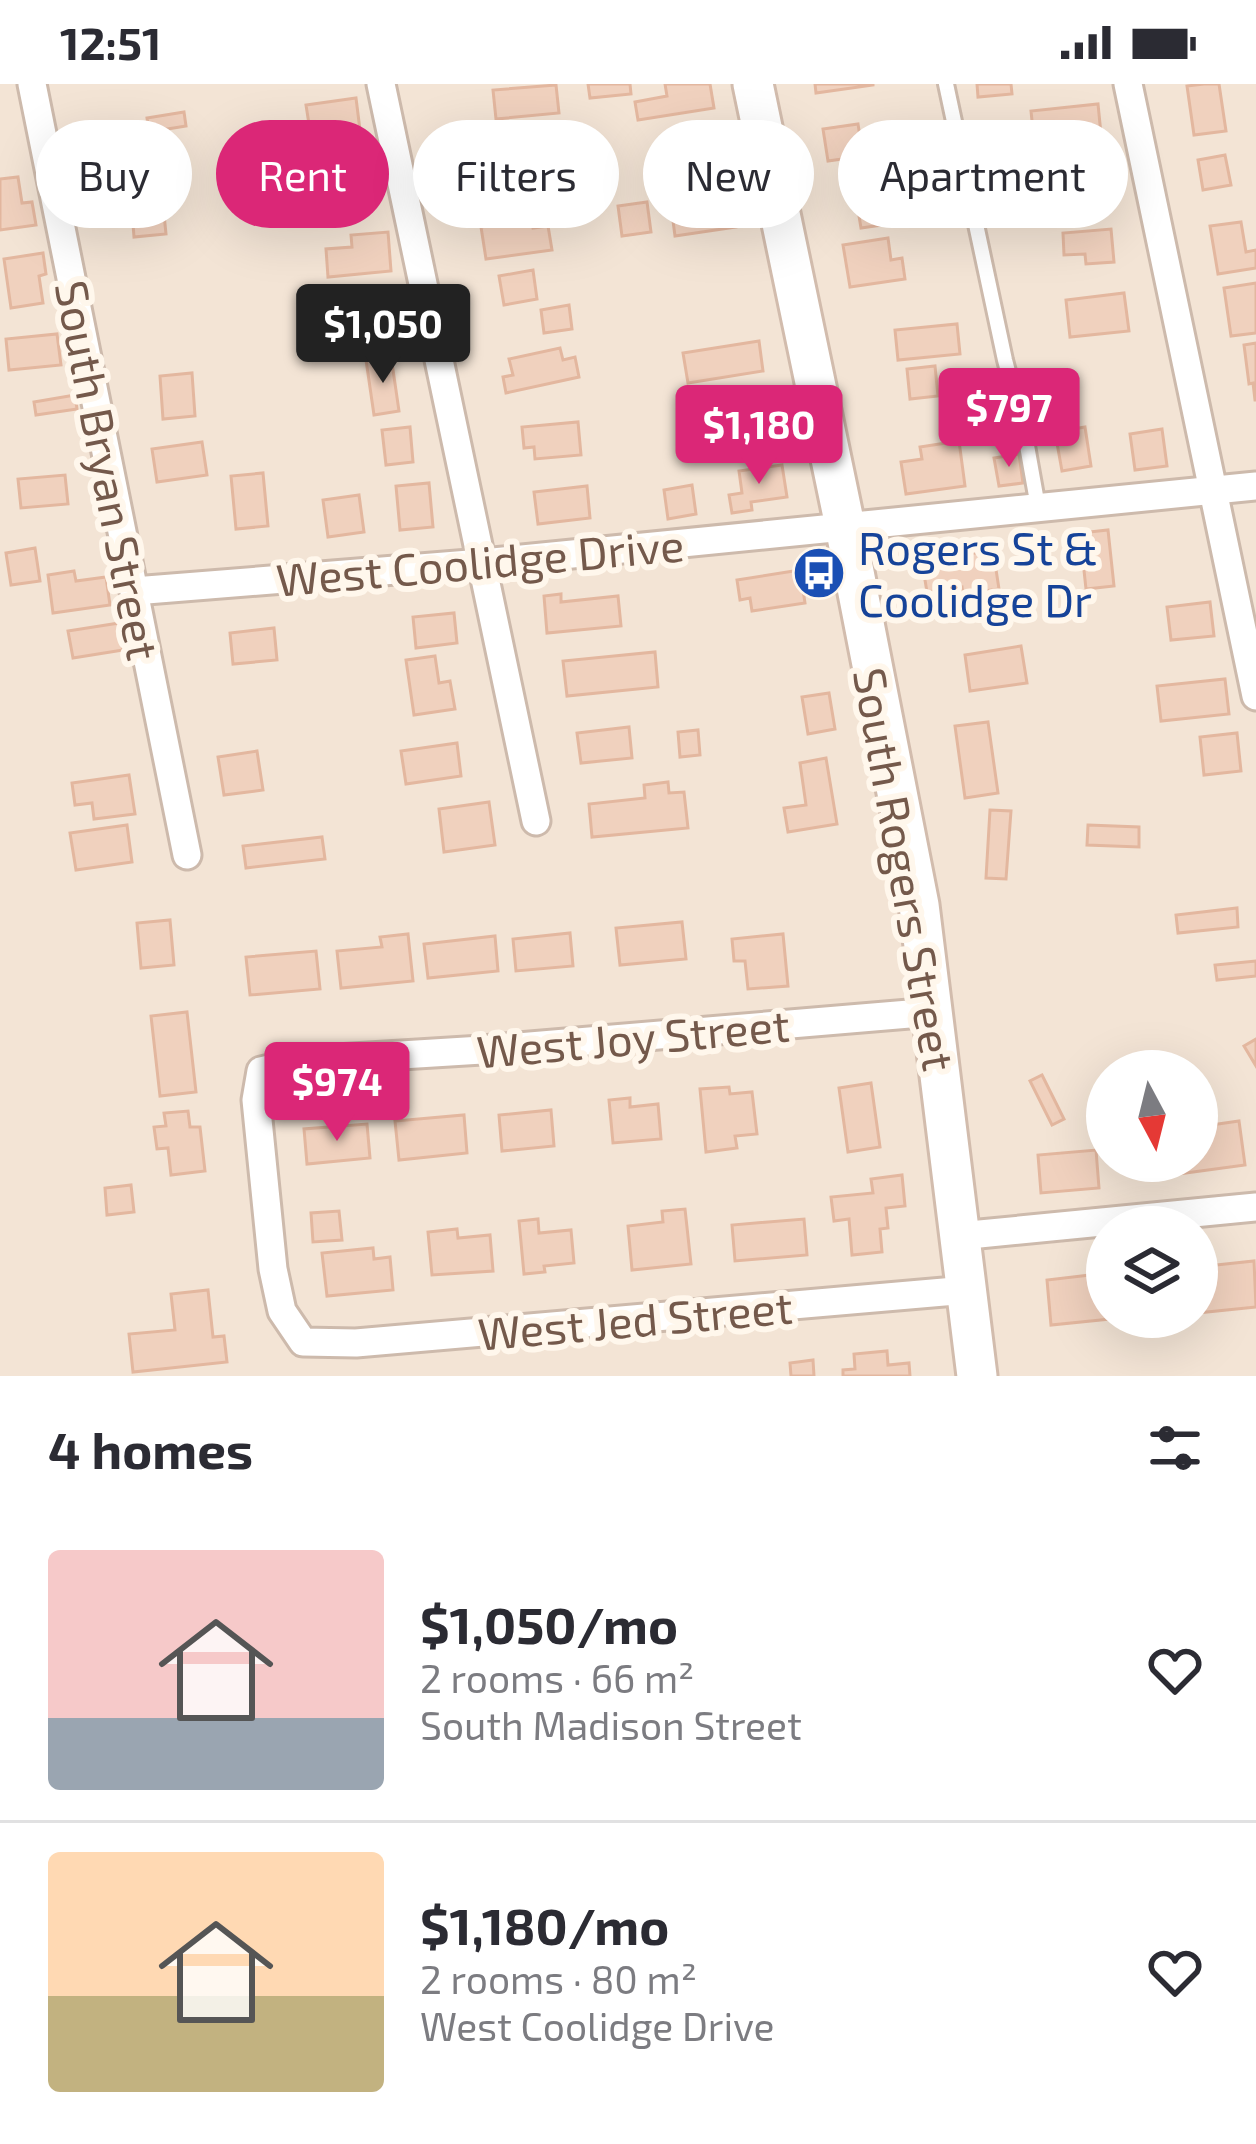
<!DOCTYPE html>
<html lang="en">
<head>
<meta charset="utf-8">
<style>
	:root { --surface:#fff; --page:#f7f7f7; --text:#2b2b33; --muted:#7c7c81; --line:#e1e1e2; --accent:#db2777 }
	body { margin:0; font-family:"Exo 2",sans-serif; background:var(--page); color:var(--text); height:100vh; display:flex; flex-direction:column; font-size:45px; white-space:nowrap }
	* { box-sizing:border-box; margin:0 }
	p { font-size:39px; color:var(--muted) }
	.icon { flex:none; width:66px; height:66px; fill:none; stroke:currentColor; stroke-width:2; stroke-linecap:round; stroke-linejoin:round }
	.map { position:relative; height:1292px; overflow:hidden }
	.side { display:flex; flex-direction:column; background:var(--surface); flex:1 }
	.side>* { flex:none }
	.guide { position:absolute; left:36px; top:36px; width:1185px; height:108px; display:flex; gap:24px }
	.needle { width:78px; rotate:173deg }
	.fabs { position:absolute; left:1086px; top:966px; display:grid; gap:24px }
	.fabs a { display:grid; place-items:center; width:132px; height:132px; border-radius:50%; background:var(--surface); box-shadow:0 12px 48px #0002; font-size:60px }
	.price { position:absolute; translate:-50% -102px; padding:0 27px; border-radius:12px; background:var(--accent); color:#fff; font-size:39px; line-height:78px; filter:drop-shadow(0 3px 6px #0008) }
	.price::after { content:''; position:absolute; left:50%; top:72px; width:36px; height:27px; margin-left:-18px; background:inherit; clip-path:polygon(0 0,100% 0,50% 100%) }
	.price.current { background:#222; color:#fff }
	ul { padding:0; list-style:none }
	li { display:flex; align-items:center; gap:36px; height:300px; padding:0 48px }
	li+li { border-top:3px solid var(--line) }
	li span { display:grid; place-items:center; flex:none; width:336px; height:240px; border-radius:12px; color:#555 }
	li>.icon { margin-inline-start:auto }
	span .icon { width:144px; height:144px; fill:#fffc; stroke-width:1 }
	li b { font-size:51px }
	h2 { display:flex; justify-content:space-between; align-items:center; height:144px; padding:0 48px; font-size:51px }
	.chip { padding:0 42px; border-radius:54px; background:var(--surface); box-shadow:0 12px 48px #0002; font-size:42px; line-height:108px }
	.chip.current { background:var(--accent); color:#fff }
	.status { display:flex; justify-content:space-between; align-items:center; height:84px; padding:0 60px; background:var(--surface); direction:ltr }
	.status svg { height:33px; fill:currentColor }
	.map>svg:first-child { display:block }
	.residential { fill:#f3e4d5; fill-rule:evenodd }
	.building { fill:#f0d1be; stroke:#e3b79f; stroke-width:3 }
	.lines { fill:none; stroke-linecap:round; stroke-linejoin:round }
	.lane-casing { stroke:#cdbaac; stroke-width:20 }
	.street-casing { stroke:#cdbaac; stroke-width:33 }
	.secondary-casing { stroke:#d2bcad; stroke-width:45 }
	.lane { stroke:#fff; stroke-width:14 }
	.street { stroke:#fff; stroke-width:27 }
	.secondary { stroke:#fff; stroke-width:39 }
	.labels { text-anchor:middle; dominant-baseline:central; stroke-width:12; stroke-linejoin:round; paint-order:stroke }
	.street-label { font-size:45px; fill:#74594b; stroke:#fff7ec }
	.transit-label { font-size:45px; fill:#164399; stroke:#fff7ec; text-anchor:start }
</style>
</head>
<body>
<div class="status"><b>12:51</b><svg viewBox="0 0 49 12"><path d="M0 12V9h3v3zM5 12V6h3v6zM10 12V3h3v9zM15 12V0h3v12zM26 1h20v11H26zM47 4h2v5h-2z"/></svg></div>
<div class="map">
<svg width="1256" height="1292" viewBox="0 0 1256 1292">
	<rect width="100%" height="100%" fill="#fcf3e6"/>
	<path class="residential" d="M0,0H1256V1292H0ZM1107,987H1197V1077H1107ZM1107,1143H1197V1233H1107Z"/>
	<g class="building">
		<polygon points="588,0 630,0 631,10 590,14"/>
		<polygon points="665,0 710,0 714,24 638,36 635,18 667,12"/>
		<polygon points="815,0 873,0 873,1 816,9"/>
		<polygon points="977,0 1011,0 1012,10 978,13"/>
		<polygon points="1204,0 1219,0 1226,47 1194,51 1187,2"/>
		<polygon points="556,1 559,29 496,35 493,6"/>
		<polygon points="356,14 360,46 311,53 306,21"/>
		<polygon points="1098,20 1101,50 1034,56 1031,27"/>
		<polygon points="184,28 186,42 149,48 147,34"/>
		<polygon points="858,40 863,72 828,77 823,45"/>
		<polygon points="509,71 512,105 459,110 456,76"/>
		<polygon points="1225,71 1231,101 1203,106 1198,76"/>
		<polygon points="1098,87 1102,115 1061,122 1057,94"/>
		<polygon points="363,90 368,119 331,126 326,97"/>
		<polygon points="18,93 22,119 32,118 36,141 0,146 0,95"/>
		<polygon points="890,96 896,139 861,144 854,102"/>
		<polygon points="161,100 166,150 134,153 130,102"/>
		<polygon points="732,113 736,143 675,152 671,122"/>
		<polygon points="647,118 651,148 622,152 618,122"/>
		<polygon points="531,135 533,144 548,142 552,166 486,175 481,143"/>
		<polygon points="1241,138 1246,168 1256,166 1256,184 1218,190 1210,142"/>
		<polygon points="1111,145 1114,178 1086,180 1085,170 1064,171 1063,149"/>
		<polygon points="388,148 391,187 328,193 326,165 352,163 351,151"/>
		<polygon points="888,154 891,176 902,174 905,195 850,203 843,161"/>
		<polygon points="43,169 46,190 39,192 43,219 11,224 4,175"/>
		<polygon points="533,186 537,215 504,221 499,192"/>
		<polygon points="1256,199 1256,249 1231,252 1224,204"/>
		<polygon points="1124,209 1129,247 1070,253 1066,216"/>
		<polygon points="569,221 572,245 544,249 541,226"/>
		<polygon points="957,240 960,270 898,276 895,246"/>
		<polygon points="57,250 61,281 9,286 6,255"/>
		<polygon points="759,257 763,287 688,299 683,269"/>
		<polygon points="1256,259 1256,316 1255,316 1253,299 1249,300 1244,261"/>
		<polygon points="560,264 563,276 575,273 579,293 506,309 503,293 513,291 509,275"/>
		<polygon points="391,272 399,327 374,331 366,276"/>
		<polygon points="935,282 938,312 910,315 907,285"/>
		<polygon points="192,289 195,332 163,335 160,292"/>
		<polygon points="1045,290 1049,317 1027,321 1023,294"/>
		<polygon points="762,305 771,359 741,364 732,310"/>
		<polygon points="75,311 77,325 36,331 34,318"/>
		<polygon points="578,338 581,371 535,375 534,363 524,364 522,343"/>
		<polygon points="410,343 413,378 386,381 382,346"/>
		<polygon points="1085,343 1091,382 1062,387 1055,348"/>
		<polygon points="1162,345 1167,382 1135,386 1130,350"/>
		<polygon points="959,357 965,402 906,410 901,378 922,375 920,363"/>
		<polygon points="202,358 207,391 157,398 152,365"/>
		<polygon points="1019,370 1023,399 999,402 994,374"/>
		<polygon points="782,381 787,413 751,418 752,426 732,429 729,411 742,409 739,387"/>
		<polygon points="263,389 268,442 236,445 231,392"/>
		<polygon points="65,391 68,420 21,424 18,395"/>
		<polygon points="429,399 433,443 400,446 396,402"/>
		<polygon points="692,401 696,430 668,435 664,406"/>
		<polygon points="587,402 590,434 538,440 534,408"/>
		<polygon points="359,411 364,448 328,453 323,416"/>
		<polygon points="1108,446 1114,502 1086,505 1080,449"/>
		<polygon points="35,464 40,497 11,501 6,469"/>
		<polygon points="993,466 999,505 963,510 962,503 927,508 921,472 956,467 957,472"/>
		<polygon points="800,486 805,519 752,527 750,514 740,516 737,496"/>
		<polygon points="74,487 76,497 106,493 110,521 53,529 48,491"/>
		<polygon points="561,510 561,518 618,512 621,542 547,549 544,512"/>
		<polygon points="1210,518 1214,552 1171,556 1167,523"/>
		<polygon points="454,529 457,559 416,564 413,533"/>
		<polygon points="119,539 123,566 73,574 68,547"/>
		<polygon points="274,544 277,576 233,580 230,549"/>
		<polygon points="1021,562 1027,599 970,607 965,571"/>
		<polygon points="655,568 658,603 567,612 563,577"/>
		<polygon points="435,572 439,599 450,597 455,625 414,631 406,576"/>
		<polygon points="1225,595 1229,630 1161,637 1157,602"/>
		<polygon points="829,609 835,645 808,650 802,613"/>
		<polygon points="988,638 998,709 965,714 955,642"/>
		<polygon points="629,643 632,674 581,679 577,649"/>
		<polygon points="698,646 700,671 680,673 678,648"/>
		<polygon points="1237,649 1241,687 1204,691 1200,653"/>
		<polygon points="457,659 461,692 406,700 401,667"/>
		<polygon points="257,667 263,706 224,711 218,673"/>
		<polygon points="826,674 837,740 788,748 784,724 806,721 800,679"/>
		<polygon points="129,691 135,730 94,735 92,719 75,721 72,699"/>
		<polygon points="668,698 669,709 684,708 688,744 592,753 589,720 645,714 644,701"/>
		<polygon points="489,718 495,761 444,768 439,725"/>
		<polygon points="990,726 1011,727 1006,795 986,794"/>
		<polygon points="127,741 132,778 76,786 70,749"/>
		<polygon points="1088,741 1139,743 1139,763 1087,761"/>
		<polygon points="322,753 325,775 246,784 243,762"/>
		<polygon points="1237,824 1238,843 1178,849 1176,831"/>
		<polygon points="170,836 174,881 141,884 137,839"/>
		<polygon points="682,838 686,875 620,881 616,844"/>
		<polygon points="570,849 573,882 516,887 513,855"/>
		<polygon points="408,850 413,897 341,904 337,867 382,863 380,853"/>
		<polygon points="783,850 788,902 748,905 745,877 734,877 732,855"/>
		<polygon points="495,852 498,887 428,894 424,860"/>
		<polygon points="316,867 320,905 250,911 246,873"/>
		<polygon points="1256,877 1256,892 1217,896 1215,881"/>
		<polygon points="187,928 196,1008 160,1012 151,932"/>
		<polygon points="1256,955 1256,982 1244,962"/>
		<polygon points="1127,974 1135,987 1115,987 1112,982"/>
		<polygon points="1042,991 1064,1035 1052,1041 1030,997"/>
		<polygon points="871,999 880,1063 848,1068 839,1004"/>
		<polygon points="729,1003 730,1010 752,1008 757,1050 735,1052 737,1064 706,1068 700,1005"/>
		<polygon points="630,1014 630,1023 658,1020 661,1055 613,1059 609,1016"/>
		<polygon points="551,1026 554,1062 502,1067 499,1031"/>
		<polygon points="188,1027 190,1043 200,1043 205,1087 171,1091 168,1064 157,1065 154,1043 166,1042 164,1029"/>
		<polygon points="464,1031 467,1069 399,1076 395,1037"/>
		<polygon points="1239,1037 1245,1081 1156,1093 1153,1077 1197,1077 1197,1043"/>
		<polygon points="367,1040 370,1074 307,1080 304,1045"/>
		<polygon points="1096,1066 1099,1104 1041,1109 1038,1071"/>
		<polygon points="902,1091 905,1122 886,1124 888,1144 880,1145 882,1168 852,1171 849,1135 834,1137 831,1113 873,1109 871,1095"/>
		<polygon points="131,1101 134,1128 107,1131 105,1104"/>
		<polygon points="685,1125 691,1180 632,1186 628,1142 663,1138 662,1127"/>
		<polygon points="339,1127 342,1156 313,1158 311,1129"/>
		<polygon points="538,1135 539,1149 571,1146 574,1179 544,1182 545,1188 524,1190 519,1137"/>
		<polygon points="804,1135 807,1171 735,1177 732,1141"/>
		<polygon points="457,1145 458,1154 490,1151 493,1187 432,1191 428,1148"/>
		<polygon points="373,1164 374,1175 390,1173 393,1206 327,1212 322,1169"/>
		<polygon points="1254,1177 1256,1223 1197,1229 1197,1183"/>
		<polygon points="1107,1189 1107,1233 1130,1233 1051,1241 1047,1196"/>
		<polygon points="208,1206 213,1253 224,1252 227,1278 133,1288 129,1250 175,1246 171,1210"/>
		<polygon points="887,1267 888,1281 909,1279 910,1292 843,1292 843,1286 855,1285 854,1270"/>
		<polygon points="813,1276 814,1292 791,1292 790,1279"/>
	</g>
	<g class="lines">
		<g class="lane-casing">
			<polyline id="lane" points="946,0 1005,276 1026,356 1038,423"/>
		</g>
		<g class="street-casing">
			<g id="street">
				<polyline points="32,0 187,771"/>
				<polyline points="381,0 536,737"/>
				<polyline points="1128,0 1256,612"/>
				<polyline points="134,507 482,479 1256,402"/>
				<polyline points="933,928 482,966 304,977 261,987 256,1016 273,1185 282,1227 303,1258 356,1259 967,1206"/>
				<polyline points="959,1152 1256,1123"/>
			</g>
		</g>
		<g class="secondary-casing">
			<polyline id="secondary" points="753,0 845,442 919,821 977,1292"/>
		</g>
		<use href="#lane" class="lane"/>
		<use href="#street" class="street"/>
		<use href="#secondary" class="secondary"/>
	</g>
	<defs>
		<g id="bus-disc" transform="scale(2.7)"><circle r="9.5" fill="#1a4fb4" stroke="#fff7ec"/><path d="M-5-6H5V4H4V6H2V4H-2V6H-4V4H-5ZM-3.5-4V0h7V-4ZM-3.5 1.2v1.5H-2V1.2ZM2 1.2v1.5H3.5V1.2Z" fill="#fff"/></g>
	</defs>
	<g fill-rule="evenodd">
		<use href="#bus-disc" x="819" y="489"/>
	</g>
	<g class="labels">
		<g class="street-label">
			<text transform="translate(109 386) rotate(79)">South Bryan Street</text>
			<text transform="translate(480 477) rotate(-5)">West Coolidge Drive</text>
			<text transform="translate(906 785) rotate(80)">South Rogers Street</text>
			<text transform="translate(633 953) rotate(-5)">West Joy Street</text>
			<text transform="translate(635 1235) rotate(-5)">West Jed Street</text>
		</g>
		<g class="transit-label">
			<text x="858" y="463">Rogers St &amp;<tspan x="858" dy="52">Coolidge Dr</tspan></text>
		</g>
	</g>
</svg>
<div class="fabs">
<a><svg class="needle" viewBox="-14 -14 28 28"><path d="M0-13l5 13h-10z" fill="#e53935"/><path d="M0 13l5-13h-10z" fill="#7c7c81"/></svg></a>
<a><svg class="icon" aria-label="layers" viewBox="0 0 24 24"><path d="M12 4l9 5-9 5-9-5zM3 14l9 5 9-5"/></svg></a>
</div>
<b class="price current" style="left:383px;top:302px">$1,050</b>
<b class="price" style="left:1009px;top:386px">$797</b>
<b class="price" style="left:759px;top:403px">$1,180</b>
<b class="price" style="left:337px;top:1060px">$974</b>
<div class="guide">
<a class="chip">Buy</a>
<a class="chip current">Rent</a>
<a class="chip">Filters</a>
<a class="chip">New</a>
<a class="chip">Apartment</a>
</div>
</div>
<section class="side">
<h2>4 homes<svg class="icon" aria-label="filters" viewBox="0 0 24 24"><path d="M4 7h16M4 17h16"/><circle cx="9" cy="7" r="2"/><circle cx="15" cy="17" r="2"/></svg></h2>
<ul>
<li><span style="background:linear-gradient(#f6c9c9 70%,#9aa5b1 0)"><svg class="icon" aria-label="home" viewBox="0 0 24 24"><path d="M3 11l9-7 9 7M6 9v11h12V9"/></svg></span><div><b>$1,050/mo</b><p>2 rooms · 66 m²</p><p>South Madison Street</p></div><svg class="icon" aria-label="heart" viewBox="0 0 24 24"><path d="M12 20l-8-8c-3-5 5-10 8-4 3-6 11-1 8 4z"/></svg></li>
<li><span style="background:linear-gradient(#ffd9b3 60%,#c2b280 0)"><svg class="icon" aria-label="home" viewBox="0 0 24 24"><path d="M3 11l9-7 9 7M6 9v11h12V9"/></svg></span><div><b>$1,180/mo</b><p>2 rooms · 80 m²</p><p>West Coolidge Drive</p></div><svg class="icon" aria-label="heart" viewBox="0 0 24 24"><path d="M12 20l-8-8c-3-5 5-10 8-4 3-6 11-1 8 4z"/></svg></li>
</ul>
</section>
</body>
</html>
